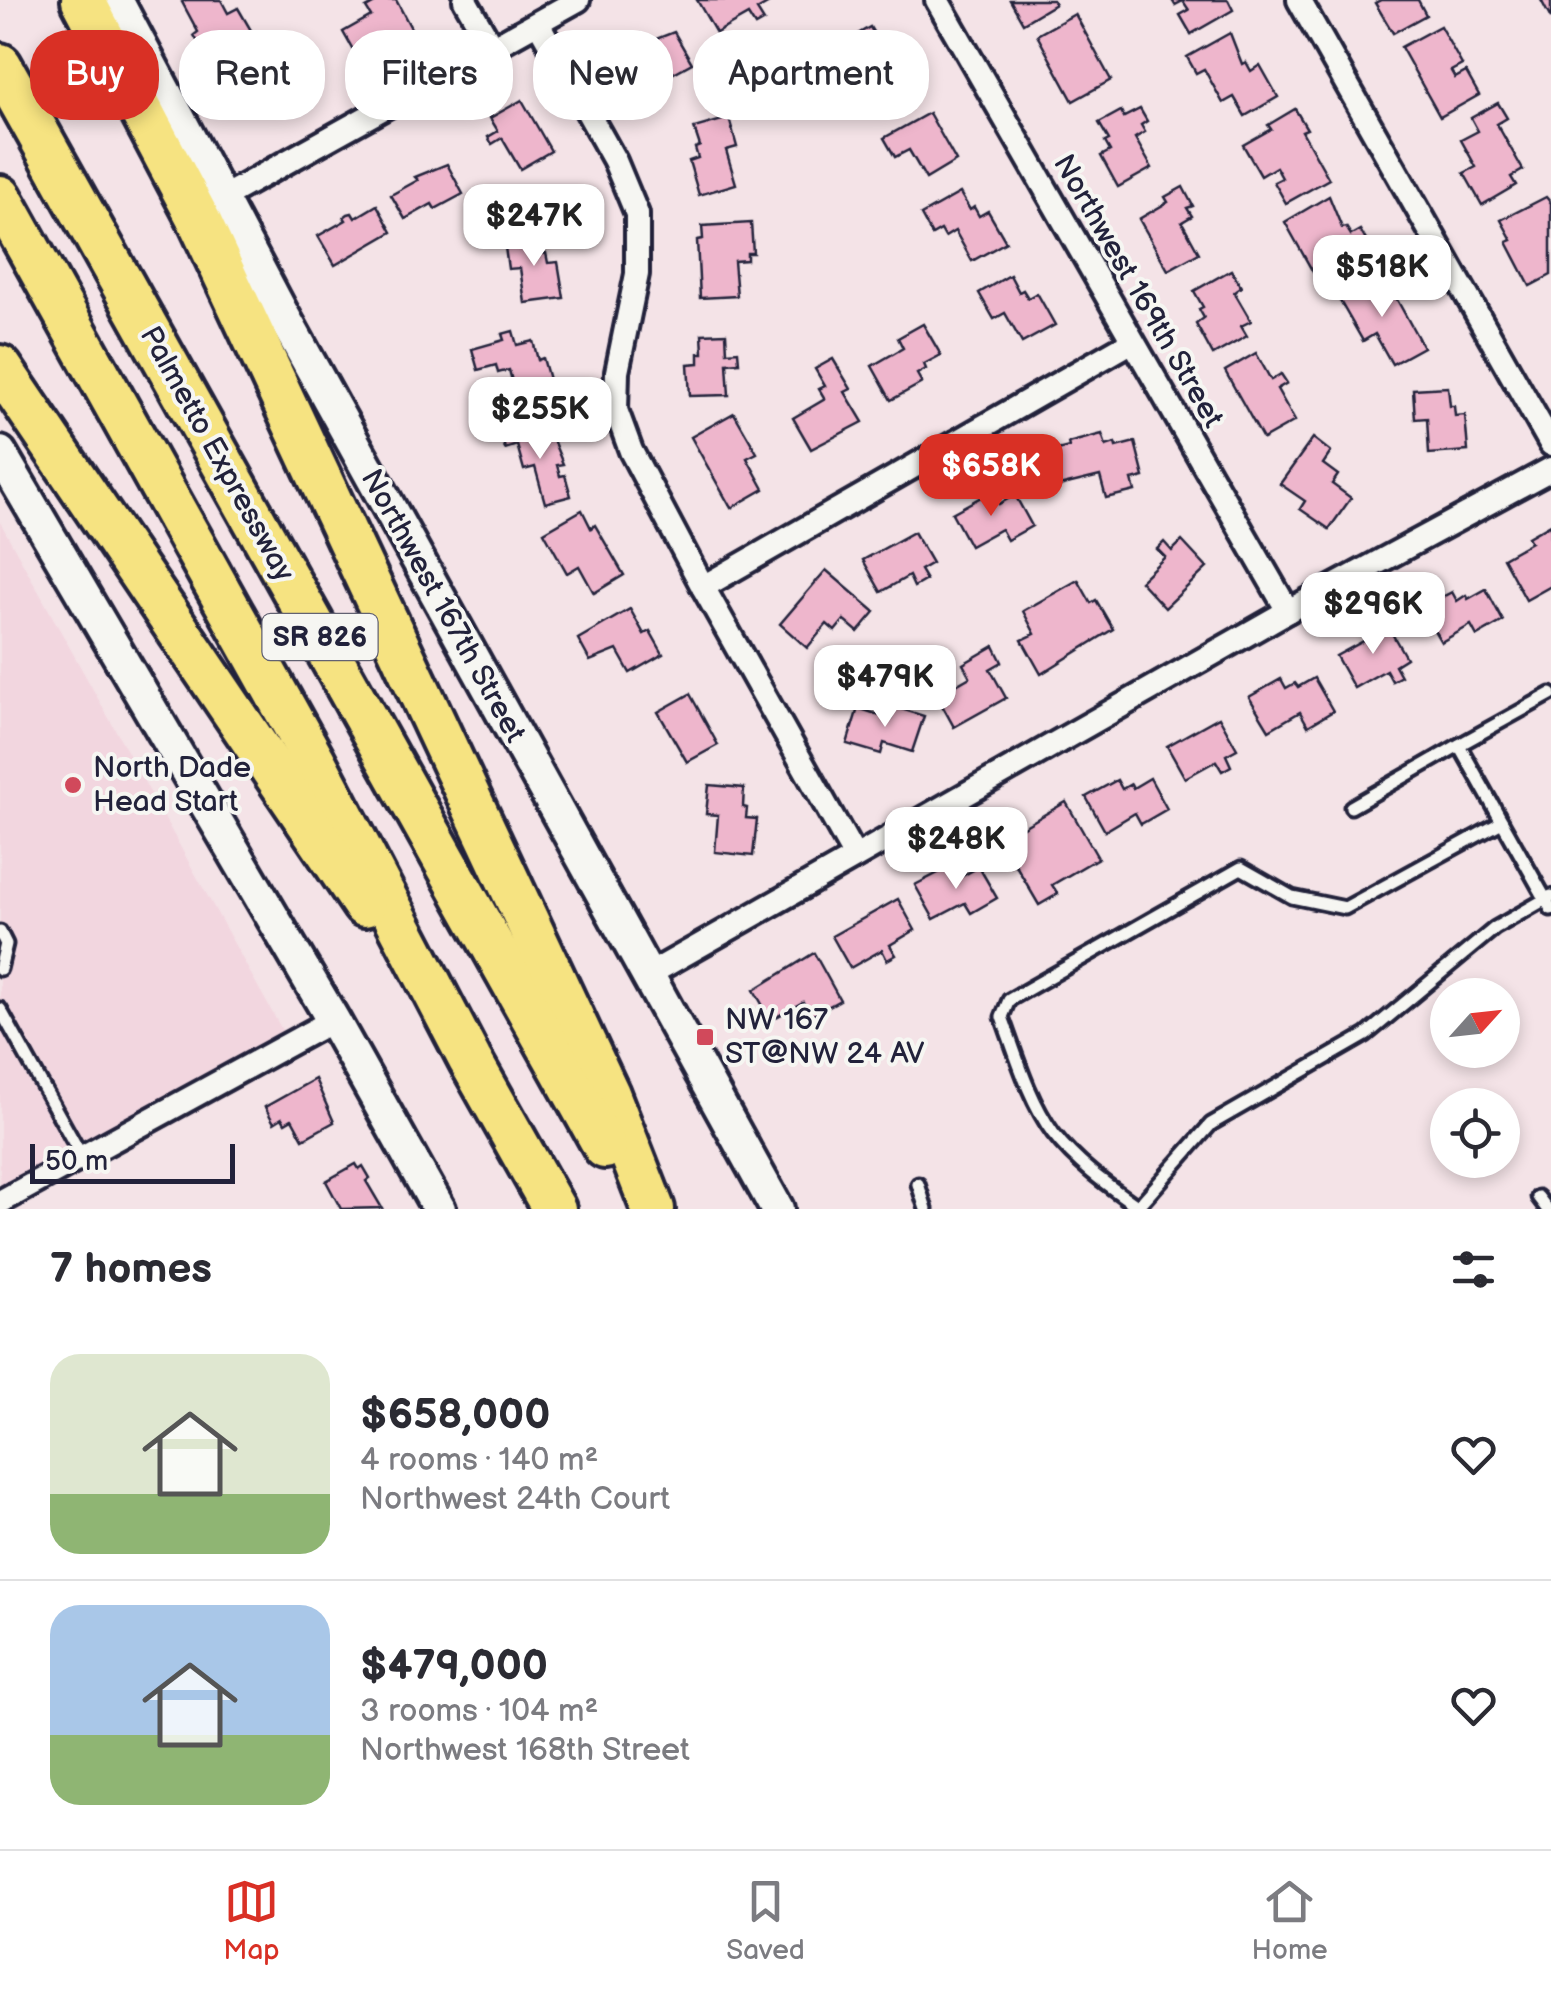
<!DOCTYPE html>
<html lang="en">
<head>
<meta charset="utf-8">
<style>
	:root { --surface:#fff; --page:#f2f2f3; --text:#2b2b33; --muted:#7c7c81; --line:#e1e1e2; --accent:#d93025 }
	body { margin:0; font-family:"Balsamiq Sans",sans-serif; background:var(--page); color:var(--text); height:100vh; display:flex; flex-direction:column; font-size:38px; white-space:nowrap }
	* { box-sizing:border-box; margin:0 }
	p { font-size:32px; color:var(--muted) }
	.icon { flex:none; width:55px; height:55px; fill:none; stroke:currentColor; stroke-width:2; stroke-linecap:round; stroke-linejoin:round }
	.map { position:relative; height:1209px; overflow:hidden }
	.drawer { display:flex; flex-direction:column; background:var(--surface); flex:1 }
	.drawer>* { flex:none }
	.top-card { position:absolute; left:30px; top:30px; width:1000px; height:90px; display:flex; gap:20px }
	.needle { width:65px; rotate:63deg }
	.buttons { position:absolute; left:1430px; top:978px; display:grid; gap:20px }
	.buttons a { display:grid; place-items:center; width:90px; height:90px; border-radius:50%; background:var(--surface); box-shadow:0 5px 15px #0003; font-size:50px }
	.scale { position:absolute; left:30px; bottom:25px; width:205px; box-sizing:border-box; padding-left:10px; border:5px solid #22223b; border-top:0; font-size:28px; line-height:35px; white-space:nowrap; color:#22223b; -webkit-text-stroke:8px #f6f6f2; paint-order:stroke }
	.price { position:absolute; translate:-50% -85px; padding:0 22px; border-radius:20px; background:#fff; color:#222; font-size:32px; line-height:65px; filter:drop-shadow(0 2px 5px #0008) }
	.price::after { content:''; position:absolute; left:50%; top:60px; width:30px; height:22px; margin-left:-15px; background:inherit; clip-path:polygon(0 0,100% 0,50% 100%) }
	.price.current { background:var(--accent); color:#fff }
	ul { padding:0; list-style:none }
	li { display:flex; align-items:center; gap:30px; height:250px; padding:0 50px }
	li+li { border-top:2px solid var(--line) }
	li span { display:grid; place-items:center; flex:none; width:280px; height:200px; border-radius:30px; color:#555 }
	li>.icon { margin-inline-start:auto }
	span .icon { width:120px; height:120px; fill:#fffc; stroke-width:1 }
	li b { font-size:42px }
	h2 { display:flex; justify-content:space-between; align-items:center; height:120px; padding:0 50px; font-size:42px }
	.pill { padding:0 35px; border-radius:40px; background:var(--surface); box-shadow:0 5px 15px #0003; font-size:35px; line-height:90px }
	.pill.current { background:var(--accent); color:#fff }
	.tabs { display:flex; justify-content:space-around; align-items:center; height:140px; border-top:2px solid var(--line); background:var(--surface); font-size:28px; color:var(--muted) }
	.tabs a { display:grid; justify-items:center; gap:5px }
	.tabs .current { color:var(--accent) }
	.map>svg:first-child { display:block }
	.built { fill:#f2d6df }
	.building { fill:#eeb6cc; stroke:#22223b; stroke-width:2.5 }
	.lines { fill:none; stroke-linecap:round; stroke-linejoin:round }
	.lane-casing { stroke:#22223b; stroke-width:19 }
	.street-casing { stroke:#22223b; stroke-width:30 }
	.secondary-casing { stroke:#22223b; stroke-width:40 }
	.highway-casing { stroke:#22223b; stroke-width:50 }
	.lane { stroke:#f6f6f2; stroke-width:11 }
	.street { stroke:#f6f6f2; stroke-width:22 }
	.secondary { stroke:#f6f6f2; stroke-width:32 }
	.highway { stroke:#f6e381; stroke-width:42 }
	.poi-dot { fill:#d1495b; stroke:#f6f6f2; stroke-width:4 }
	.labels { text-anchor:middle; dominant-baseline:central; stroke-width:8; stroke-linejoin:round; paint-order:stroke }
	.shield { fill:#f6f6f2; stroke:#626272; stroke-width:2.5 }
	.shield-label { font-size:28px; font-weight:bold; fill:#22223b }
	.street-label { font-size:30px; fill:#22223b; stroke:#f6f6f2 }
	.poi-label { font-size:30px; fill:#22223b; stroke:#f6f6f2; text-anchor:start }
</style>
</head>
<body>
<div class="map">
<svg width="1551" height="1209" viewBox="0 0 1551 1209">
	<rect width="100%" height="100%" fill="#f4e3e7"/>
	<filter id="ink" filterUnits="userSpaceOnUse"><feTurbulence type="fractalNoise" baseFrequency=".01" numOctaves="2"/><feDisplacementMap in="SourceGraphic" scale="20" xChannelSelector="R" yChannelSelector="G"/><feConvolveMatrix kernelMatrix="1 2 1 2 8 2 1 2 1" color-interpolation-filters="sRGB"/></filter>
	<g filter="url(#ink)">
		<polygon class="built" points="0,522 292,1048 13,1209 0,1209"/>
		<g class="building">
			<polygon points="186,0 221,0 228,13 238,8 252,32 207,58 194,35 198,32 182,2"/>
			<polygon points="374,0 396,0 413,32 360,62 343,32 371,16 366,8 375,3"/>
			<polygon points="697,0 767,0 769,3 757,10 764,21 755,26 748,15 716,33"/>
			<polygon points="1010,0 1053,0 1055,4 1023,23"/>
			<polygon points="1172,0 1228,0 1233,10 1191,34 1180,15 1189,10 1183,1 1175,5"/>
			<polygon points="1381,0 1418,0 1426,15 1393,33 1375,3"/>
			<polygon points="1541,0 1551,0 1551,19"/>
			<polygon points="1075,14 1111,80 1073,101 1037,35"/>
			<polygon points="1440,26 1462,65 1451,71 1455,78 1466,72 1479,95 1440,117 1401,47"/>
			<polygon points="870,27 880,44 885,41 890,51 899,46 917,80 866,109 832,49"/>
			<polygon points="674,32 692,63 648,87 643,77 629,85 610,51 641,34 646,43"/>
			<polygon points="1230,33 1242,64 1246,62 1251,71 1260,65 1278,97 1245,116 1234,97 1223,103 1204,69 1196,73 1187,57"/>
			<polygon points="522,100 551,151 520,169 502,138 492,144 488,137 498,131 490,118"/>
			<polygon points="1498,103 1507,118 1497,124 1523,170 1511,177 1516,185 1482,205 1464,173 1476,167 1461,140 1478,131 1471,118"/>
			<polygon points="1140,109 1147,121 1141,125 1145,132 1135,138 1152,168 1118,187 1101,156 1110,151 1105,142 1109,140 1099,123 1121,111 1124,117"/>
			<polygon points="1295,109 1307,129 1302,131 1329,179 1286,203 1274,182 1282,178 1276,167 1261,176 1243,145 1271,129 1268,125"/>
			<polygon points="929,113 956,161 926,179 909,150 895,157 884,138"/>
			<polygon points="729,118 737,147 726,150 736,184 699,195 689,161 698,158 695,148 700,146 694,128"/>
			<polygon points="447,164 463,194 435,209 432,204 405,219 391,195 418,180 415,177"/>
			<polygon points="1183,187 1193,206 1187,208 1192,216 1182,222 1199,253 1168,270 1139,219 1168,202 1165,197"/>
			<polygon points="960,193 970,210 974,207 979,216 988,211 1006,242 972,261 955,231 945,237 941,230 932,235 921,215"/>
			<polygon points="1329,196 1342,228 1346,227 1351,235 1360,230 1378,261 1345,280 1334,260 1313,272 1285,222"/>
			<polygon points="1546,197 1551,203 1551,275 1530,286 1507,242 1512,240 1501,220"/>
			<polygon points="377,205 392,232 335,265 318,236 346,220 344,217 348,214 352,213 355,218"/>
			<polygon points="751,223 753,253 747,253 747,260 734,261 737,296 700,298 697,240 703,239 702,226"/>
			<polygon points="539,235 542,254 546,253 548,263 558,262 564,298 525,303 520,268 508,269 504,240"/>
			<polygon points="1231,270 1241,287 1234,292 1251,321 1241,326 1247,336 1213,355 1196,324 1204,318 1199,309 1203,307 1194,291"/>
			<polygon points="1010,275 1019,292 1023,290 1028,298 1037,293 1055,325 1022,343 1005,313 994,319 979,293"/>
			<polygon points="1384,276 1423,347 1392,364 1375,334 1363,341 1340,301"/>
			<polygon points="923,324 941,355 924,364 926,369 917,374 922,383 891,400 872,366 903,348 898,338"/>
			<polygon points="513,331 517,345 533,341 538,360 543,358 553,394 518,403 509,370 498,373 496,365 478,370 472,349 504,340 502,334"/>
			<polygon points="726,333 727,352 738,351 739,362 727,363 729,395 690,396 688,364 699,363 699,353 703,353 702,334"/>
			<polygon points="1256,353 1271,380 1281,374 1287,383 1277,389 1295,421 1263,439 1225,371"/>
			<polygon points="833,359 851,389 845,392 863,422 811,449 793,418 825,399 819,389 825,386 815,369"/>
			<polygon points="1448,387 1450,406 1454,406 1455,416 1465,415 1468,451 1429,454 1427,418 1415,419 1413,389"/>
			<polygon points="734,413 757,453 747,458 764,489 731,508 691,437"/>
			<polygon points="520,425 525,442 551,435 563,464 557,465 560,476 565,475 571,496 545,503 535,467 524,470 517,445 505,449 500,430"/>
			<polygon points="1102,434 1106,446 1115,443 1116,447 1135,442 1144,477 1132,480 1135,491 1106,498 1100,476 1059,486 1050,452 1069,447 1068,443"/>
			<polygon points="1313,438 1331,452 1323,464 1338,475 1332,484 1351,498 1329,529 1300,509 1305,501 1280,484"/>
			<polygon points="1015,495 1032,526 1007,540 1001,529 970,546 952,513 983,496 987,505 997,500 999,504"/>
			<polygon points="582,510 591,528 595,525 624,575 594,593 579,566 567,573 544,532"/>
			<polygon points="1551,524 1551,586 1526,600 1503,558 1531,542 1528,537"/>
			<polygon points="914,532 932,563 920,570 926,580 914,587 909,576 881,592 863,560"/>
			<polygon points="1182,541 1207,568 1165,608 1140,581 1165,557 1157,549 1164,542 1172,551"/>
			<polygon points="826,570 875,612 858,632 844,620 835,631 827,624 807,648 780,624"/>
			<polygon points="1078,580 1091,603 1096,600 1113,629 1041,674 1022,640 1035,634 1023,611"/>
			<polygon points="1486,589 1503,621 1477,636 1471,625 1441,642 1421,608 1452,592 1457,601 1466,595 1468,599"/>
			<polygon points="630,609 644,634 650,631 663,654 630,673 617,650 590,661 578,639"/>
			<polygon points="1386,623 1406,658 1395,665 1401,676 1392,681 1386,670 1354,688 1336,656 1367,639 1364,635"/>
			<polygon points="994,646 1002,662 990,669 1006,698 954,727 937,696 970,677 963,664"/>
			<polygon points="1314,678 1333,711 1308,726 1300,712 1269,730 1249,697 1281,679 1286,688 1295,683 1298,687"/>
			<polygon points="690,694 718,745 687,762 658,712"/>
			<polygon points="895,707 924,716 912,752 884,743 881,754 847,744 858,708 891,719"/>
			<polygon points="1219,717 1237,749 1226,755 1231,766 1222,771 1216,761 1185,778 1167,746"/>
			<polygon points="1150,778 1167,809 1141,824 1135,813 1105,831 1086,797 1117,780 1122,789 1131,784 1133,788"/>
			<polygon points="709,785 744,788 743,807 747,808 746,818 757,819 753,856 715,852 718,815 706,814"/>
			<polygon points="1066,802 1098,858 1052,885 1058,894 1039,905 1001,840"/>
			<polygon points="979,867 997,898 971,913 965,903 934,919 915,885 946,869 951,877 960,873 962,876"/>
			<polygon points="898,899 915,930 890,945 896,955 887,960 882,950 850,968 832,936"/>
			<polygon points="814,953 840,1000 811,1016 803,1002 771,1020 754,990"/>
			<polygon points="315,1079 334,1122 303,1139 292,1119 285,1123 282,1118 274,1123 265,1107"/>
			<polygon points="356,1164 359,1169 363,1166 370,1178 366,1181 382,1208 341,1209 326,1181"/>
		</g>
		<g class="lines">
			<g class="lane-casing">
				<g id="lane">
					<polyline points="1551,694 1459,745 1551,909"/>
					<polyline points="1351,807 1459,745"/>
					<polyline points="0,932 6,944 0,969"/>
					<polyline points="0,1009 82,1157"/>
					<polyline points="918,1184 926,1209"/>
					<polyline points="1538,1197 1547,1209"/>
					<path d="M1137,1206C1107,1185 1076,1163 1053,1133C1029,1100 1016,1055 1002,1017L1009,1000L1241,868L1292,897L1345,908L1502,822"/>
					<polyline points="1136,1209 1211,1124 1366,1035 1495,928 1551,896"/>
				</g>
			</g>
			<g class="street-casing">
				<g id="street">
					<polyline points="465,0 493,49"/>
					<polyline points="937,0 1288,611"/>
					<polyline points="1299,0 1551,444"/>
					<polyline points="538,23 615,161 637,214 637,274 617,372 616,410 631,451 703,587 855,857"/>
					<polyline points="220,199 578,0"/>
					<polyline points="703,587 1131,342"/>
					<polyline points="648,975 1288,611 1551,469"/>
					<polyline points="0,1202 333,1020"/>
				</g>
			</g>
			<g class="secondary-casing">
				<g id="secondary">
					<polyline points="116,0 281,312 777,1209"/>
					<polyline points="0,453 333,1020 439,1209"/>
				</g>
			</g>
			<g class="highway-casing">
				<g id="highway">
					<polyline points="83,0 199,220 608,1094 653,1209"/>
					<polyline points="0,65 605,1147"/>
					<polyline points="0,197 314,761 470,1060 554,1209"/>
					<polyline points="0,367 364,905"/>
				</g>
			</g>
			<use href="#lane" class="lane"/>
			<use href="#street" class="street"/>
			<use href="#secondary" class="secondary"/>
			<use href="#highway" class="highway"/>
		</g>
	</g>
	<g class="poi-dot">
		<circle cx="73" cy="785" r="10"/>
		<rect x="695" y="1027" width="20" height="20" rx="5"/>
	</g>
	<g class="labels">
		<rect class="shield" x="262.5" y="614" width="115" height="46" rx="8"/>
		<g class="shield-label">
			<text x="320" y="637">SR 826</text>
		</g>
		<g class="street-label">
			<text transform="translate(1138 291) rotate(60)">Northwest 169th Street</text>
			<text transform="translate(217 454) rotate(61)">Palmetto Expressway</text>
			<text transform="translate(443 606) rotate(61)">Northwest 167th Street</text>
		</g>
		<g class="poi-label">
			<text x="93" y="768">North Dade<tspan x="93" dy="34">Head Start</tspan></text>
			<text x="725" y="1020">NW 167<tspan x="725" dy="34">ST@NW 24 AV</tspan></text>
		</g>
	</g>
</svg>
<div class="buttons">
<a><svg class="needle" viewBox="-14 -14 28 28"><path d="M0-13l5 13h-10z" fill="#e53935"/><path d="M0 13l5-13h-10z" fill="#7c7c81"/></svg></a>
<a><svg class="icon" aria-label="locate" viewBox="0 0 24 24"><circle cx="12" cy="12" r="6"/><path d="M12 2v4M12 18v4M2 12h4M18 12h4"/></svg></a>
</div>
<div class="scale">50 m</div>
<b class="price" style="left:534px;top:269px">$247K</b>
<b class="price" style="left:1382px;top:320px">$518K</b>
<b class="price" style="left:540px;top:462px">$255K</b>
<b class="price current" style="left:991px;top:519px">$658K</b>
<b class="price" style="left:1373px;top:657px">$296K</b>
<b class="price" style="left:885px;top:730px">$479K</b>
<b class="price" style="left:956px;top:892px">$248K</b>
<div class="top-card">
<a class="pill current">Buy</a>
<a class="pill">Rent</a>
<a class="pill">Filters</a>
<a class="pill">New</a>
<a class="pill">Apartment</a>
</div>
</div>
<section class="drawer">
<h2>7 homes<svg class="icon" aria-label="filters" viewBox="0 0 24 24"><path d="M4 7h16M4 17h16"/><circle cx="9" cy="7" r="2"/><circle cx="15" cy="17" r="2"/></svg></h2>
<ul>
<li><span style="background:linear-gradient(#dfe7d0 70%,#8fb573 0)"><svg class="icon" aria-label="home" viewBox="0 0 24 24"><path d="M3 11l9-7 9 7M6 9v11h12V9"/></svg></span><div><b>$658,000</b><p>4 rooms · 140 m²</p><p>Northwest 24th Court</p></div><svg class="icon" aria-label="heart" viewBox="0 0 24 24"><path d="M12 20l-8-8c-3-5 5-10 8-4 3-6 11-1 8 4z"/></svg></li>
<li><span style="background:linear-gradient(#a9c7e8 65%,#8fb573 0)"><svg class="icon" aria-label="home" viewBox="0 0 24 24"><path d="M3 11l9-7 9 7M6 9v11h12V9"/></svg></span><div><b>$479,000</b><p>3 rooms · 104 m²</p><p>Northwest 168th Street</p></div><svg class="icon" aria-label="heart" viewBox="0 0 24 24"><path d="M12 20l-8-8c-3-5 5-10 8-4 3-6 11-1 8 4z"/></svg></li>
</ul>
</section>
<nav class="tabs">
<a class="current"><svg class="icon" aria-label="map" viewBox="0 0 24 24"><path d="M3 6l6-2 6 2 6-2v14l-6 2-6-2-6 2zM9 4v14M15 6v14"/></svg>Map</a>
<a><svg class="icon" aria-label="saved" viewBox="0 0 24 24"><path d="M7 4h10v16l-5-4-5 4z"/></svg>Saved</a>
<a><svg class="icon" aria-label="home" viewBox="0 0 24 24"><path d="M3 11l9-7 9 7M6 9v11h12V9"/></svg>Home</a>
</nav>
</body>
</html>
